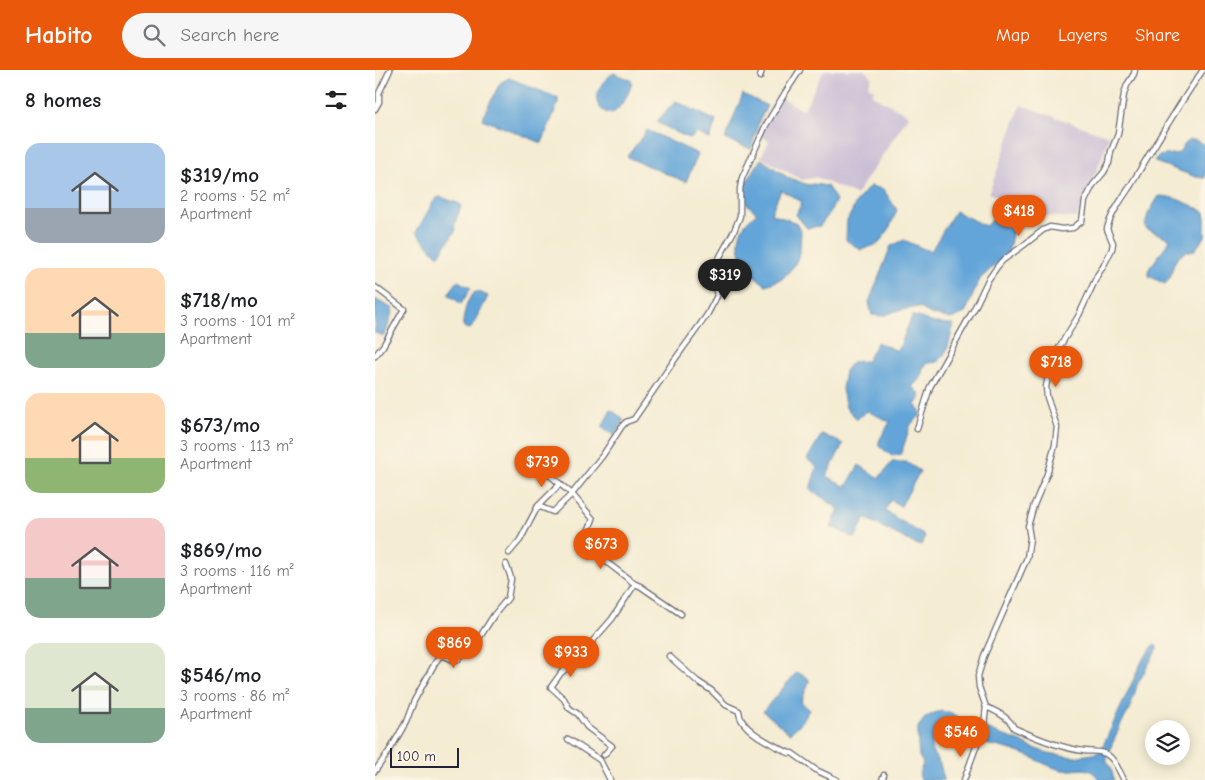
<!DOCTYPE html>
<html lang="en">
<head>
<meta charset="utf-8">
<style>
	:root { --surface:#fff; --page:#f6f6f6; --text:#202124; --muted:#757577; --accent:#ea580c }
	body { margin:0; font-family:"Comic Neue",sans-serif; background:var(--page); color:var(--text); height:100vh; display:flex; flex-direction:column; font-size:19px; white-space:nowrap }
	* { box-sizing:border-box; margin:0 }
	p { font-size:16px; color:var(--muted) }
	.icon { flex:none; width:28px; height:28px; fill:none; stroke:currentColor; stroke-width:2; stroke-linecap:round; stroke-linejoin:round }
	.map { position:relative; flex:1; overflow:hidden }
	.drawer { display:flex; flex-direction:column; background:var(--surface); width:375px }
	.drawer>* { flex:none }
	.buttons { position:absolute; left:770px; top:650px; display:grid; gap:10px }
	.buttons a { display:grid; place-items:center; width:45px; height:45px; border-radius:50%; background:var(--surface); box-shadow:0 2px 12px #0003; font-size:25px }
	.scale { position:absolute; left:15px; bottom:12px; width:69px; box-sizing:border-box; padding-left:5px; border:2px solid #22223b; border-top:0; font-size:14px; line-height:18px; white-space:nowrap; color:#22223b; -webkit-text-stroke:4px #fcf5e5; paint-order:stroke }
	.price { position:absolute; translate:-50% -42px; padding:0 11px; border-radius:18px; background:var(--accent); color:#fff; font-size:16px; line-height:32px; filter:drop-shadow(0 1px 2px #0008) }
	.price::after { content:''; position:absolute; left:50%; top:30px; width:15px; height:11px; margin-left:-8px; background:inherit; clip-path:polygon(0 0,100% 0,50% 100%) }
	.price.active { background:#222; color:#fff }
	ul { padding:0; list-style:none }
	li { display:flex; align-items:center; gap:15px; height:125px; padding:0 25px }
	li span { display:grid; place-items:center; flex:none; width:140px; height:100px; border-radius:15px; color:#555 }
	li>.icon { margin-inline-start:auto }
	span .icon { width:60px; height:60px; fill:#fffc; stroke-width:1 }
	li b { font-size:21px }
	h2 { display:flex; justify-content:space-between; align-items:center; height:60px; padding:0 25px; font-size:21px }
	header { display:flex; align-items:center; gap:30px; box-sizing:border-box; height:70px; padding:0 25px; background:var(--accent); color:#fff }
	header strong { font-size:24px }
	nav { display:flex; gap:28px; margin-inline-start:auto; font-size:18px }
	.search { width:350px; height:45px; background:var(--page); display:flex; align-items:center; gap:12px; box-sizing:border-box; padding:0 18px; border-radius:28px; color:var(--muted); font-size:19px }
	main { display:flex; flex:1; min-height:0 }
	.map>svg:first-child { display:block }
	.industrial { fill:#cbbfd5 }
	.water { fill:#64a5d8; stroke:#43648a }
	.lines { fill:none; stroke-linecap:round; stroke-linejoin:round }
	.street-casing { stroke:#6c6970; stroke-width:7 }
	.street { stroke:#fff; stroke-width:4.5 }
</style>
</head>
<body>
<header>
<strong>Habito</strong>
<div class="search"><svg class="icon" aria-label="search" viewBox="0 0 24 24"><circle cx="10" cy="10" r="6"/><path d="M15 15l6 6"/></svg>Search here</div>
<nav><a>Map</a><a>Layers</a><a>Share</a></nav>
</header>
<main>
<section class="drawer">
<h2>8 homes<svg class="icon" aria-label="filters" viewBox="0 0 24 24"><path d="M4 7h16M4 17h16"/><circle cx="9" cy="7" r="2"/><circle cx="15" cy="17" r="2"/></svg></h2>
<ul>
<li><span style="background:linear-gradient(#a9c7e8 65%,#9aa5b1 0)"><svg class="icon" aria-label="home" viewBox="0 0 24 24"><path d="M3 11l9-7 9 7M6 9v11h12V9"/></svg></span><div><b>$319/mo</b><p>2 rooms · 52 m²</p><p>Apartment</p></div></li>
<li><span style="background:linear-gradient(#ffd9b3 65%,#7fa58c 0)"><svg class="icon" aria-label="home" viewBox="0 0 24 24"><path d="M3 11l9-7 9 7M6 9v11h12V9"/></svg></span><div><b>$718/mo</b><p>3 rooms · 101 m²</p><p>Apartment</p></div></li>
<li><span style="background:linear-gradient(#ffd9b3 65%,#8fb573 0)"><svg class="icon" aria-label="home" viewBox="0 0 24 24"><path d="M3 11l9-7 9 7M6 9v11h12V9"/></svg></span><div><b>$673/mo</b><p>3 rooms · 113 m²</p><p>Apartment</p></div></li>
<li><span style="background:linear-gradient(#f6c9c9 60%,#7fa58c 0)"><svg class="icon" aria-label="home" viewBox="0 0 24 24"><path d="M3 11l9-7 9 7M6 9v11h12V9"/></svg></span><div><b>$869/mo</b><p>3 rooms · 116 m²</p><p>Apartment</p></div></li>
<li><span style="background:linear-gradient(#dfe7d0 65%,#7fa58c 0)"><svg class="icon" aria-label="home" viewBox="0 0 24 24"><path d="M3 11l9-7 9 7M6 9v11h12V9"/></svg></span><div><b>$546/mo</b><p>3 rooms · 86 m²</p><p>Apartment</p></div></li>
</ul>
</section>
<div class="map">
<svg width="830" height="710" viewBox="0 0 830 710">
	<rect width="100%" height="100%" fill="#fcf5e5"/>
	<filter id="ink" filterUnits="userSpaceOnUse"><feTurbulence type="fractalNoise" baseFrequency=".02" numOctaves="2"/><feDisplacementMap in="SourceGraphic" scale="10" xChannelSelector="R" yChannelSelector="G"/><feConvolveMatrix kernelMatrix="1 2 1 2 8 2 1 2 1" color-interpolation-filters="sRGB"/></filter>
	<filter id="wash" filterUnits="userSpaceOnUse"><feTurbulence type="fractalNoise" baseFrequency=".0096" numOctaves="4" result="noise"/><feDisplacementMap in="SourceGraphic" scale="20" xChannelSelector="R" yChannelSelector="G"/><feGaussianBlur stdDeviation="1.12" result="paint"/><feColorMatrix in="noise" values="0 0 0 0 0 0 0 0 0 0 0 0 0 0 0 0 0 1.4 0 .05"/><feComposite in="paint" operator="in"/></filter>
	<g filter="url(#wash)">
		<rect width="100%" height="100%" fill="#f4ecd3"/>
		<g class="industrial">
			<polygon points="449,0 489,0 497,7 493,16 499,20 497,25 534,45 481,125 441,107 427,110 386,87 394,71 381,63 402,25 428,41"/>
			<polygon points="646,35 734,66 727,87 702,148 666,146 614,123"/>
		</g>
		<g class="water">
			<path d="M239,3L256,10L257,13C253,26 247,36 237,44C234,43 231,43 229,41C213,31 227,9 239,3Z"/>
			<polygon points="134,8 183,28 183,33 167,73 107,49 125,13"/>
			<polygon points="368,24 392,36 384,51 376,79 350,69"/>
			<polygon points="301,31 341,51 335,69 322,63 315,69 281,52"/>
			<polygon points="272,60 323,84 311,112 252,87"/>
			<polygon points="814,70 820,70 830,75 830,108 821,107 780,92 780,89 783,86 804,83 809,74"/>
			<path d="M386,89L412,107L433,115L438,114L452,116L461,130L454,144L445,156L432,158L421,145L427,132L406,120L399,136L396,144L420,152L426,161L425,183L419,196L407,209L391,215C386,211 380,207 376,202C359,180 359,159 382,143L372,134L369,116Z"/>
			<polygon points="495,116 508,119 522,140 513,161 503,174 486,180 471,170 472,151 482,131"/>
			<path d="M784,126C801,126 815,135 830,142V166L820,180L815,182L811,181C808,184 803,187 801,190C796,198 797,207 790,214L774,206L773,203L774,199L795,170L793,168L772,159L770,156L773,144Z"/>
			<polygon points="66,127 85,134 86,136 79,156 81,160 64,185 62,185 41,162 59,131 62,128"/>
			<polygon points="580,141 610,156 618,149 638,160 633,183 605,209 590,243 576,249 556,244 543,237 521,241 507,246 497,245 494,232 516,176 529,170 549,179 556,181"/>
			<polygon points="83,211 96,218 86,234 73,224"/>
			<path d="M100,222H104L113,226L100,253L95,259C92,258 89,259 88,255C87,253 91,236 92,233C94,229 97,225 100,222Z"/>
			<polygon points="0,229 18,239 10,266 0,263"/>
			<path d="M537,246L543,247L559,253L578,254C575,269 575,280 563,292L554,293L548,297L546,307L537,317L543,322L546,326L540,335L545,340V346L536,354L526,384L517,386L503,375L505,369L515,352L492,341L482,349L471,338L467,319L470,301L477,292L492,291L502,272L523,281Z"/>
			<polygon points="236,340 249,349 240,366 227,357"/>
			<polygon points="447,364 468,374 452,406 471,417 484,395 504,408 517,392 531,392 545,401 526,436 515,430 510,441 550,466 546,475 542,475 490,448 480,468 456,457 464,439 435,419 442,397 432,389"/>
			<path d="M779,575L782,576V579L762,615L755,639L746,654L732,686V692L736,698L739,710H725C721,706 719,702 714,700C705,698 696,701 687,700C674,697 663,690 651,685C643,682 634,679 625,677C622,676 618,676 614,675C598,670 580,645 564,652L559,662L556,677L557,682L565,694L569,710H546C542,700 546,702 548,693L544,686L543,674V657L550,648L559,643L567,641L578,644L589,651L606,655L618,662L647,672L655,677L673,683L698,687L718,684L724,682L727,678L768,589Z"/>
			<path d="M422,602L434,609V612L426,632L434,639C429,650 424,657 414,663L388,641Z"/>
		</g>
	</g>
	<g filter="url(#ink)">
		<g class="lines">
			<g class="street-casing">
				<g id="street">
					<polyline points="385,7 387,0"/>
					<polyline points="0,39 4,32 4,23 15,0"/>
					<polyline points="0,217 29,239 8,276 0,286"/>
					<polyline points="542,359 555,317 599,239 613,210 622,197 627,191 649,175 668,160 675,157 687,159 698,158 707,151 710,131 718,115 729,102 734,93 736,81 743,64 749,24 752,15 759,4 760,0"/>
					<polyline points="152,386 197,424 218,449 208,474 260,514 265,516 306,544"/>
					<polyline points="163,436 185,414"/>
					<polyline points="134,483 145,470 163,436 178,442 197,424 228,385 247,356 251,352 259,349 298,292 332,245 342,226 341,221 336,214 336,203 359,161 365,146 365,119 367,108 391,55 410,23 425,0"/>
					<path d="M294,586L322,611L337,621L351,635L364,641C364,660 399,675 414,683H417L441,700L462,710"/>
					<path d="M611,637C621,641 634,647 639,658C661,668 685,678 709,681C718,682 728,680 735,687C740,691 746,704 749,710"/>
					<polyline points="193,669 225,690 235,710"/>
					<polyline points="229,685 237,676 212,657 203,644 194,638 189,629 176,617 186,603 201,590 237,549 260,514"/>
					<polyline points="0,701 15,680 31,652 39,631 60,593 65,586 70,586 78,590 84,589 101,573 119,545 133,528 136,509 135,505 131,494"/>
					<polyline points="507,710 509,705"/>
					<path d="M589,710L609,655L611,637L604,617L603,606L609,586L652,488L655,468L653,456L659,435L672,404L680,375L682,357L672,327L671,317L674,301L685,276L704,245L723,204L728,197L737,179L738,173L732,159C736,143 747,129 756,115C779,76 802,37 828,0"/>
				</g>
			</g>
			<use href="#street" class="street"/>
		</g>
	</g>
</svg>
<div class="buttons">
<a><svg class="icon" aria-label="layers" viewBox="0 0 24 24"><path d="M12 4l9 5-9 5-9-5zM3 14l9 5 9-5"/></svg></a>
</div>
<div class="scale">100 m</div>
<b class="price" style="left:644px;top:167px">$418</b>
<b class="price active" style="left:350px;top:231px">$319</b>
<b class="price" style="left:681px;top:318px">$718</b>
<b class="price" style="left:167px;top:418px">$739</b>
<b class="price" style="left:226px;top:500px">$673</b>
<b class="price" style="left:79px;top:599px">$869</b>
<b class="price" style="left:196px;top:608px">$933</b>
<b class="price" style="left:586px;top:688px">$546</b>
</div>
</main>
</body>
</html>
